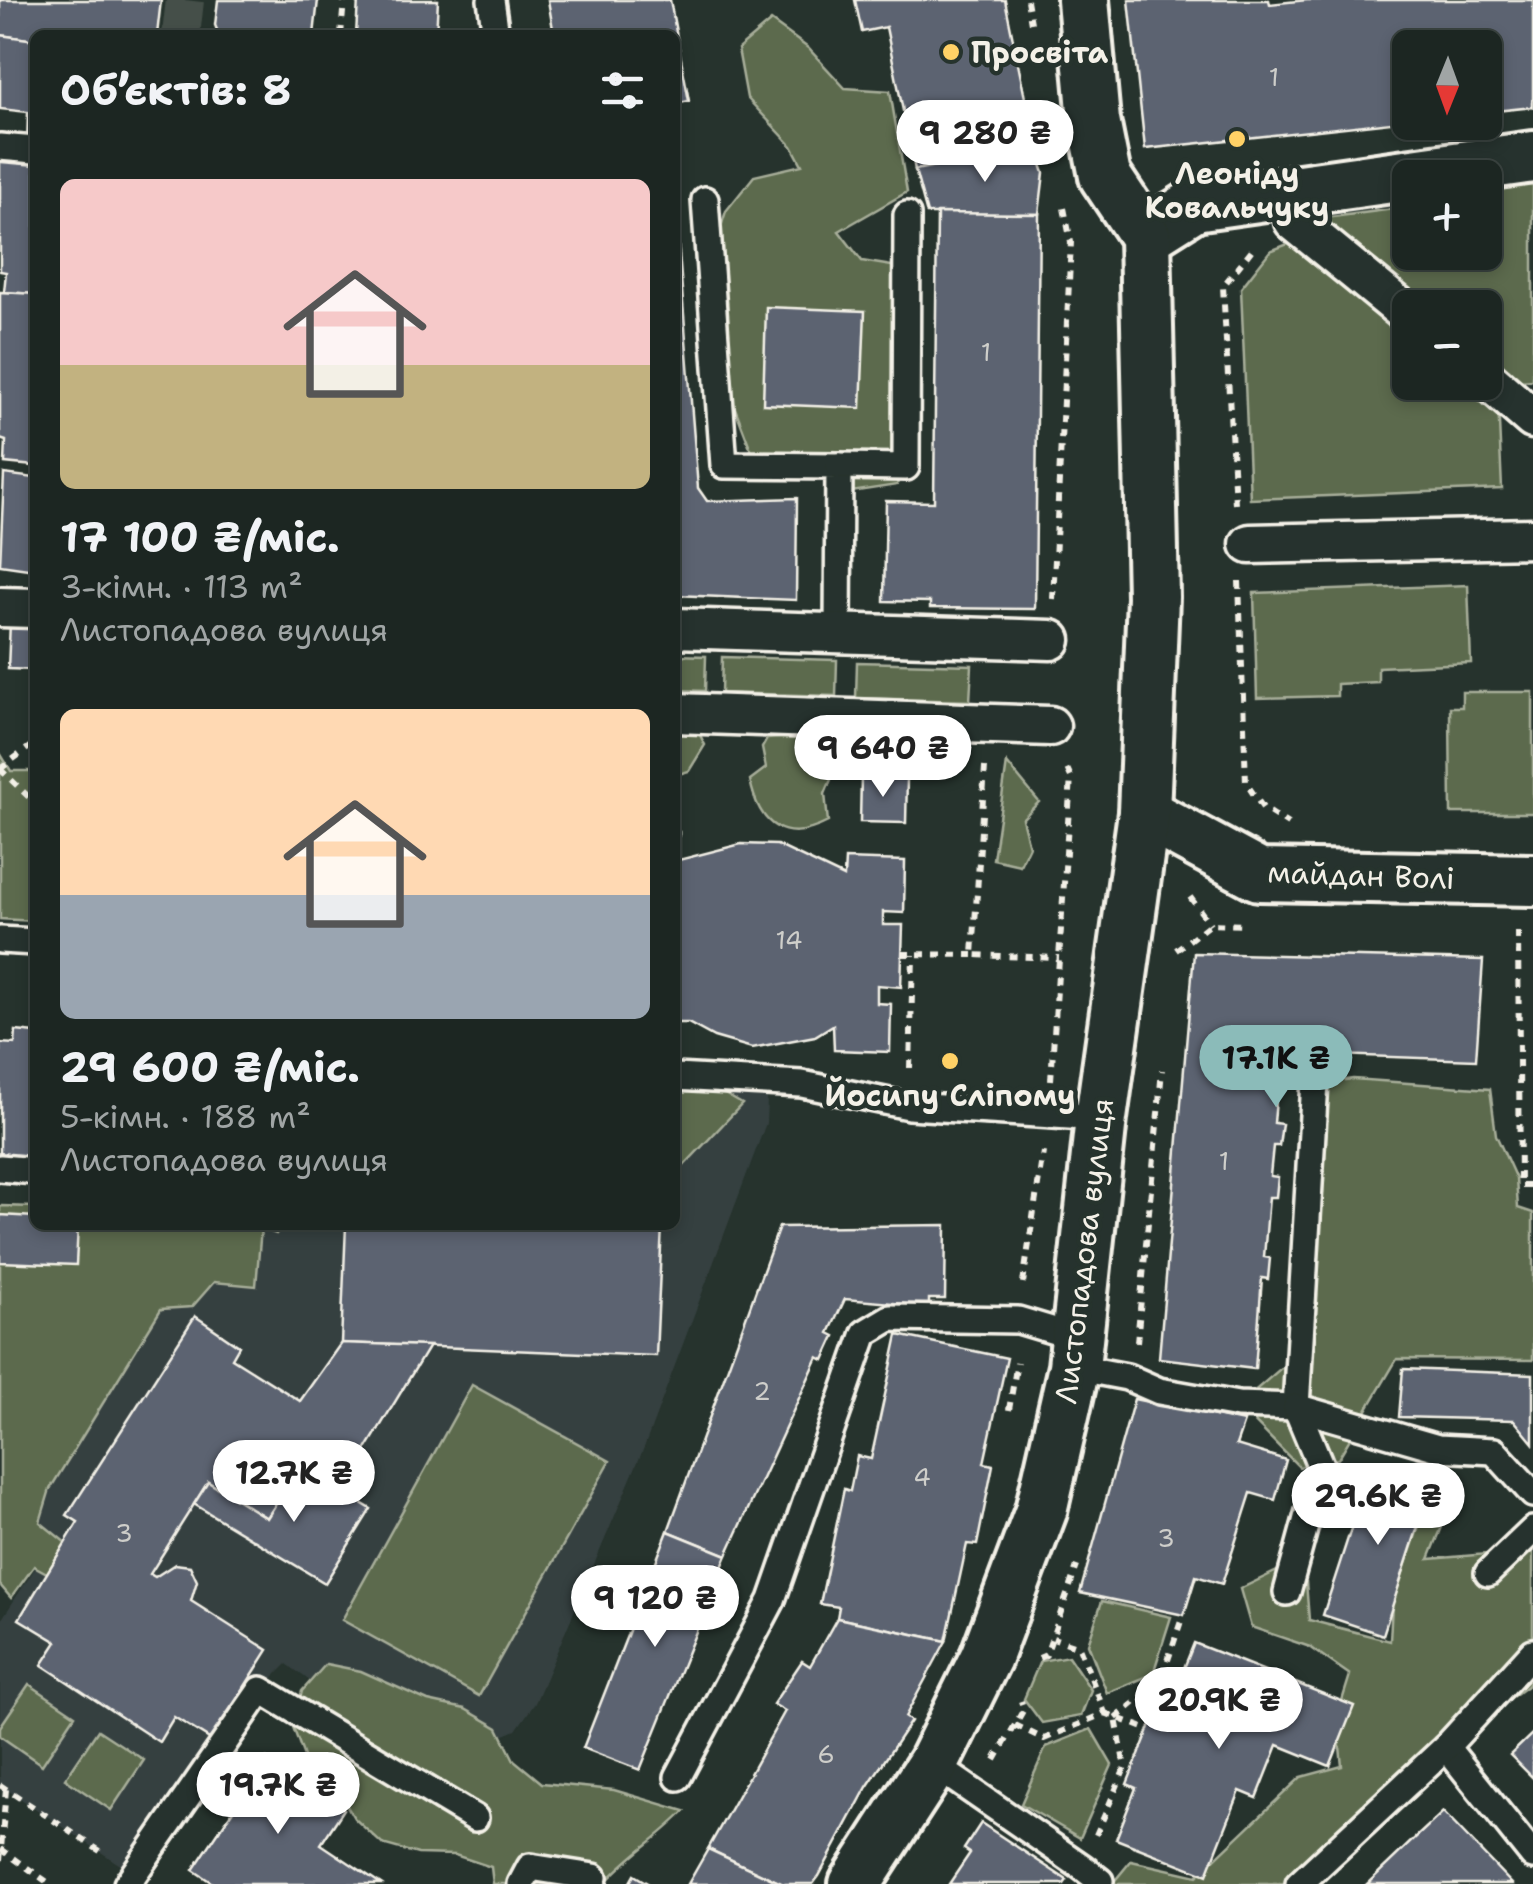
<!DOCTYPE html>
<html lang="uk">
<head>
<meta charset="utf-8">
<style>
	:root { --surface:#1c2622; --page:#252e2a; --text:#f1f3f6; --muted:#a0a5a5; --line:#3a4340; --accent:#8bbbb9 }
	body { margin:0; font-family:"Shantell Sans",sans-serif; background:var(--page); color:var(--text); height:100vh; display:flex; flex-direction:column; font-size:38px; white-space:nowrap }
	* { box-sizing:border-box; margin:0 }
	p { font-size:32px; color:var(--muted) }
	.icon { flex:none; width:55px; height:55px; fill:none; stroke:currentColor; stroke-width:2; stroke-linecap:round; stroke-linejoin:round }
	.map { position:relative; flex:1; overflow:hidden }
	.details { position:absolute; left:30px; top:30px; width:650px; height:1200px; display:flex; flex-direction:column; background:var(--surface); border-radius:15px; box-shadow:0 5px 15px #0003,0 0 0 2px var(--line) }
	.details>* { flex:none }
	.needle { width:65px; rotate:181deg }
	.controls { position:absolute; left:1392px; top:30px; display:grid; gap:20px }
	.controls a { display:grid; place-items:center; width:110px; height:110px; border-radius:15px; background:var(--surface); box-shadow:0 5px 15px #0003,0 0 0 2px var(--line); font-size:50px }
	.price { position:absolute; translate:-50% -85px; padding:0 22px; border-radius:35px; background:#fff; color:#222; font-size:32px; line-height:65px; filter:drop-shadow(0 2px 5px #0008) }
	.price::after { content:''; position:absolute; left:50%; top:60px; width:30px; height:22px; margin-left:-15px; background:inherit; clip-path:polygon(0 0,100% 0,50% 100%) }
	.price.active { background:var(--accent); color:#111 }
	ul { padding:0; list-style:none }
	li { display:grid; align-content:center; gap:20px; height:530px; padding:0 30px }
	li span { display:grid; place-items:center; height:310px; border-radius:15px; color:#555 }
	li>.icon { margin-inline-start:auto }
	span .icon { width:180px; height:180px; fill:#fffc; stroke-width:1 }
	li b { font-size:42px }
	h2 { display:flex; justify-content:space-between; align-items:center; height:120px; padding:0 30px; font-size:42px }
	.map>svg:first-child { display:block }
	.built { fill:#364141 }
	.green { fill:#5b6b4d; stroke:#a8ae9a; stroke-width:2.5 }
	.building { fill:#5b6371; stroke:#f4f1e8; stroke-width:2.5 }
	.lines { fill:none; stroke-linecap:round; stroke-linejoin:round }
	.pedestrian-tunnel { stroke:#455049; stroke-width:38; stroke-dasharray:38 19; stroke-linecap:butt }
	.service-casing { stroke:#f4f1e8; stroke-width:32 }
	.pedestrian-casing { stroke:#f4f1e8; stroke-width:45 }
	.minor-casing { stroke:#f4f1e8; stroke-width:58 }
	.path { stroke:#f4f1e8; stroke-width:6; stroke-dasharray:8 8; stroke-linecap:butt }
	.service { stroke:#26332d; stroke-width:25 }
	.pedestrian { stroke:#26332d; stroke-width:38 }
	.minor { stroke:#26332d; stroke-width:50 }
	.poi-dot { fill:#ffd166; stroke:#26332d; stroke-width:4 }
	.labels { text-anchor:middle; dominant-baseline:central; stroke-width:9; stroke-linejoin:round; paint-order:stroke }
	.number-label { font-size:25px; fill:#cececa }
	.poi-label { font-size:30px; font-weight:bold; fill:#f4f1e8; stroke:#26332d }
	.street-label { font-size:30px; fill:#f4f1e8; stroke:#26332d }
</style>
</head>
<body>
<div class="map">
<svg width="1533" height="1884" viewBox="0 0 1533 1884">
	<rect width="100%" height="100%" fill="#26332d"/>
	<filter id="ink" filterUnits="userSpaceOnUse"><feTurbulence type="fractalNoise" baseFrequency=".01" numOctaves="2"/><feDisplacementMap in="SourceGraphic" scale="20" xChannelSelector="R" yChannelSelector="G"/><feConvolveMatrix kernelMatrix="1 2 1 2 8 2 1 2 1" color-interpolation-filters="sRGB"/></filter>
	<g filter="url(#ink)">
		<polygon class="built" points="675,1091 767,1098 766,1123 645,1445 535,1703 516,1730 476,1747 329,1695 287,1664 261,1690 134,1874 0,1785 0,1622 36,1567 0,1543 0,1206 35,1207 35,1225 675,1225"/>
		<g class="green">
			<polygon points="771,21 808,48 845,88 890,91 907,192 839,231 862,261 904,268 911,437 897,485 845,493 805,454 753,455 717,361 712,255 726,211 754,176 802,165 792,146 747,98 738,49"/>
			<polygon points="1485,182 1533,185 1533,380 1505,382 1485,367 1485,308 1410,308 1405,330 1410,335 1410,382 1474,383 1498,400 1502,489 1250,499 1241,288 1270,251 1321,231 1324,218 1410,207 1410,252 1485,252"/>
			<polygon points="1468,585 1471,663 1378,667 1378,682 1337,684 1337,696 1257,698 1254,593"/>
			<polygon points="675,655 706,656 705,691 675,690"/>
			<polygon points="722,657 837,660 836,696 721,693"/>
			<polygon points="857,662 972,665 970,701 856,698"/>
			<polygon points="1462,692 1533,692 1533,813 1451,813 1450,707 1462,707"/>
			<polygon points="675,707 693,721 705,745 689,771 675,775"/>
			<path d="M918,726L929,741L930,759C898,771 865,767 832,777L825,794L828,822C784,845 759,825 750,780L766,768L762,748L767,739Z"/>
			<polygon points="0,753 11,771 35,771 35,921 0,919"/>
			<polygon points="1007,763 1039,802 1022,819 1029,846 1020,865 993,859"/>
			<polygon points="1353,1079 1490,1089 1496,1135 1516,1179 1518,1208 1533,1213 1533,1360 1397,1359 1338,1459 1299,1467 1238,1405 1300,1352 1321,1083"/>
			<polygon points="702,1081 742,1104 675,1175 675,1082"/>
			<polygon points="0,1206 35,1207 35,1225 282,1225 276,1234 261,1228 256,1286 214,1282 192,1307 161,1309 50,1489 40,1522 66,1543 47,1573 34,1566 11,1598 0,1585"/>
			<polygon points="472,1385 610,1461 479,1696 342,1620"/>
			<polygon points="1452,1502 1429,1559 1533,1550 1533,1675 1527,1686 1474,1725 1384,1811 1329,1839 1307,1884 1112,1884 1131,1861 1197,1876 1301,1777 1342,1766 1337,1717 1350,1675 1310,1647 1251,1627 1240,1589 1277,1571 1306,1582 1309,1620 1390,1641 1392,1604 1426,1506"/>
			<polygon points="1102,1601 1171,1617 1153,1674 1107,1693 1088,1644"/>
			<polygon points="1068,1656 1091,1690 1081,1716 1042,1723 1024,1699 1040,1661"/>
			<path d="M326,1664L361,1671L428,1701L465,1709L498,1728L514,1760L542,1783L614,1790L685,1811C659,1838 628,1856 604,1884H493L491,1867L455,1855L418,1854L382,1844L354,1818L335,1785L306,1762L293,1727L302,1691Z"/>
			<polygon points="29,1684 75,1715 42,1765 0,1736 0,1727"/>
			<polygon points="1091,1729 1112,1765 1080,1838 1021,1804 1046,1747"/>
			<polygon points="98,1730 144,1760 111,1810 65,1779"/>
		</g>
		<g class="building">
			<polygon points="0,0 161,0 157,35 63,31 63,35 35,35 35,40 0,35"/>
			<polygon points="218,0 318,0 314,35 219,35 215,25"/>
			<polygon points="358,0 438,0 436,35 356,35"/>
			<polygon points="548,0 670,0 689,101 675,104 675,35 554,35"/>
			<polygon points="855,0 1005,0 1035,147 915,170 886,27 862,32"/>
			<polygon points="1129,0 1269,0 1270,4 1307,0 1533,0 1533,107 1485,112 1485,48 1410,48 1410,120 1145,149"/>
			<polygon points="0,35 35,40 35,144 27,144 28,112 0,109"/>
			<polygon points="1035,147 1044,173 1039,214 927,214 915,170"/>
			<polygon points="0,154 35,157 35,294 4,292 6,272 0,271"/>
			<polygon points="675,203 698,488 707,501 797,498 796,600 675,595"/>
			<polygon points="937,213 1039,214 1035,609 930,608 930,602 884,601 886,501 934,502"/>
			<polygon points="0,292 35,294 35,466 5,463 6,441 0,439"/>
			<polygon points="766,307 865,311 861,408 763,404"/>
			<polygon points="4,474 35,478 35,570 0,565"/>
			<polygon points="10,622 35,623 35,670 8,669"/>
			<polygon points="861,777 907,778 906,823 860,822"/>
			<polygon points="675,832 679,832 679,860 741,844 777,845 844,877 845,859 905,861 904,913 883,912 883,925 903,925 901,987 877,985 877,1003 891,1004 890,1052 834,1050 833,1025 815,1036 752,1048 714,1037 688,1023 675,1023"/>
			<polygon points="1194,953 1483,960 1476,1060 1280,1053 1274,1123 1282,1124 1279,1146 1273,1146 1270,1176 1278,1177 1276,1197 1269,1197 1264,1257 1270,1258 1268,1279 1262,1278 1255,1369 1159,1358"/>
			<polygon points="16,1031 35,1033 35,1159 0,1157 0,1043 15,1044"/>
			<polygon points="0,1215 35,1217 35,1225 78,1225 76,1265 0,1262"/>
			<polygon points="346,1225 662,1225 656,1356 341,1343"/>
			<polygon points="946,1225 945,1299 929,1299 929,1306 845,1299 829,1333 835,1336 824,1360 818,1357 727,1555 668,1531 779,1227"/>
			<polygon points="195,1316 239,1346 232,1358 300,1401 341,1343 429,1346 333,1504 292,1479 267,1518 208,1482 150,1574 155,1577 175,1564 190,1566 197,1581 191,1601 268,1650 211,1740 174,1717 159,1742 42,1665 57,1642 19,1619 78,1522 67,1515"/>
			<polygon points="898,1335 1007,1358 984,1463 993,1465 977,1545 967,1544 946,1641 837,1618 839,1607 820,1604 844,1489 850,1491 857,1456 871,1459"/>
			<polygon points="1403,1369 1533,1374 1533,1443 1514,1420 1399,1417"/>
			<polygon points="1134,1399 1244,1422 1236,1445 1286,1460 1275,1500 1251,1493 1222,1584 1196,1576 1184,1615 1080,1593"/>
			<polygon points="1373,1461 1433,1480 1383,1635 1323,1615"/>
			<polygon points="292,1479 333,1504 341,1491 371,1509 325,1583 194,1504 208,1482 267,1518"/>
			<polygon points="668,1531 727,1555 640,1770 583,1748"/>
			<polygon points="837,1618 946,1641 905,1717 911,1721 867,1787 819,1876 813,1884 783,1884 708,1849 785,1711 773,1704 802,1661 810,1666"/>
			<polygon points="1194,1643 1354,1706 1330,1766 1278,1745 1257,1798 1240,1791 1207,1875 1116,1839 1136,1788 1127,1784 1167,1685 1176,1688"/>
			<polygon points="1533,1733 1533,1778 1510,1755"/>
			<polygon points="267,1759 344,1809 321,1844 381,1884 214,1884 193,1870"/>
			<polygon points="1443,1812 1512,1884 1367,1884 1414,1839"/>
			<polygon points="981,1823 1067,1880 1064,1884 949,1884 970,1853 964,1849"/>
			<polygon points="708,1849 783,1884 688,1884"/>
			<polygon points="634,1875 649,1884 629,1884"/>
		</g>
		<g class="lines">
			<polyline class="pedestrian-tunnel" points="181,35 185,0"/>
			<g class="service-casing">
				<g id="service">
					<polyline points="491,0 496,35"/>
					<polyline points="0,147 35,150"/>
					<polyline points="705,200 724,465 839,466 838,633"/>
					<polyline points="839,466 906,467 907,215"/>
					<polyline points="0,940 35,942"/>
					<polyline points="675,1077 802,1084 909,1106 1101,1118"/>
					<polyline points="0,1168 35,1171"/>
					<polyline points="1074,1367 1127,1377 1159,1391 1238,1405 1296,1407 1315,1081"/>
					<polyline points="1488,1573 1533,1530"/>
					<polyline points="1287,1592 1321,1467 1296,1407 1438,1448 1494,1451 1533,1494"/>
					<polyline points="1446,1747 1533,1856"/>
					<polyline points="933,1764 1082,1867 1100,1881 1098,1884"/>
					<polyline points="678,1777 772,1600 865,1333 890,1318 1018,1320 1078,1338"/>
					<polyline points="127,1884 261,1690 475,1818"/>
					<polyline points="521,1884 530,1867 594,1877"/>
					<polyline points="1299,1884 1446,1747 1533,1652"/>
				</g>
			</g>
			<g class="pedestrian-casing">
				<g id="pedestrian">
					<polyline points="1294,221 1410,316"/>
					<polyline points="1485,377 1533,419"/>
					<polyline points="1250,544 1533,538"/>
					<polyline points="0,607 35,608"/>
					<polyline points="675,628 1051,640"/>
					<polyline points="675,713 1050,726"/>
				</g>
			</g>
			<g class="minor-casing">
				<g id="minor">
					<polyline points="1145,236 1194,205 1533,157"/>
					<polyline points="1144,813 1259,875 1533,880"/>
					<polyline points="855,1884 933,1764 986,1657 1041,1511 1074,1367 1101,1118 1144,813 1153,597 1145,236 1105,176 1094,121 1083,0"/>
				</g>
			</g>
			<g class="path">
				<polyline points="1027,0 1031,23"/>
				<polyline points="341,35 344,0"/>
				<polyline points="1235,504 1223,286 1254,247"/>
				<polyline points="1239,581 1246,783 1263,808 1288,824"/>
				<polyline points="1053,599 1071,242 1064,208"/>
				<polyline points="985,767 973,955 1059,958"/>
				<polyline points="0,769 35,803"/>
				<polyline points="0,769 35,743"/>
				<polyline points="1190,897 1210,924"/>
				<polyline points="1518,932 1520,1186 1532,1186"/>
				<polyline points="1176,950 1210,924 1245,925"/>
				<polyline points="902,954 973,955"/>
				<polyline points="910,1068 913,955"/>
				<polyline points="1051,1080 1071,777 1065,764"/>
				<polyline points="1023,1283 1043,1152"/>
				<polyline points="1137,1342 1162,1070"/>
				<polyline points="1009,1410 1017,1362"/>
				<polyline points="1039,1658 1046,1655 1077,1566"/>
				<polyline points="1105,1713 1149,1730"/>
				<polyline points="1116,1718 1161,1681 1181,1621"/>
				<polyline points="1015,1725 1044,1739 1105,1713 1079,1647 1053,1638"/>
				<polyline points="995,1760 1024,1709 1021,1701"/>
				<polyline points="0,1785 103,1853"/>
				<polyline points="1096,1835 1125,1768 1116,1718"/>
				<polyline points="1,1849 50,1884"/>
				<polyline points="0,1861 6,1789"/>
			</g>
			<use href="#service" class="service"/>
			<use href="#pedestrian" class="pedestrian"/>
			<use href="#minor" class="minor"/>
		</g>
	</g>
	<g class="poi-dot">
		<circle cx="951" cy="52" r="10"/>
		<circle cx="1237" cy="139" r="10"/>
		<circle cx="950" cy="1061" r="10"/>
	</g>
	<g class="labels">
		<g class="number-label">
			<text x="1274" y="77">1</text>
			<text x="986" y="352">1</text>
			<text x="789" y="940">14</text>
			<text x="1224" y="1161">1</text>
			<text x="762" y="1391">2</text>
			<text x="922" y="1477">4</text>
			<text x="124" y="1533">3</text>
			<text x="1166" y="1538">3</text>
			<text x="826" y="1754">6</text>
		</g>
		<g class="poi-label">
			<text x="971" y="52" text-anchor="start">Просвіта</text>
			<text x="1237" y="173">Леоніду<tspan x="1237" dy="34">Ковальчуку</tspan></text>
			<text x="950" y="1095">Йосипу Сліпому</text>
		</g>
		<g class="street-label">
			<text transform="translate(1361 875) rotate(2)">майдан Волі</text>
			<text transform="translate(1084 1251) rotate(-83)">Листопадова вулиця</text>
		</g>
	</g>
</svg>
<div class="controls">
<a><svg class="needle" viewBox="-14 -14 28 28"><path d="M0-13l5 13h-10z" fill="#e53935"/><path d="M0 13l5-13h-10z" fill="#a0a5a5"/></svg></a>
<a>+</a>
<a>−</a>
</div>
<b class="price" style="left:985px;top:185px">9 280 ₴</b>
<b class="price" style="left:883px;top:800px">9 640 ₴</b>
<b class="price active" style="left:1276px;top:1110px">17.1K ₴</b>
<b class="price" style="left:294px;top:1525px">12.7K ₴</b>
<b class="price" style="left:1378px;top:1548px">29.6K ₴</b>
<b class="price" style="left:655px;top:1650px">9 120 ₴</b>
<b class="price" style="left:1219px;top:1752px">20.9K ₴</b>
<b class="price" style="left:278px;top:1837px">19.7K ₴</b>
<section class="details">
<h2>Об’єктів: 8<svg class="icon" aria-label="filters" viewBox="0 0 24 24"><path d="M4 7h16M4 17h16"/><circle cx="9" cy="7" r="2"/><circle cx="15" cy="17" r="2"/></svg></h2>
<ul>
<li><span style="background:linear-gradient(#f6c9c9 60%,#c2b280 0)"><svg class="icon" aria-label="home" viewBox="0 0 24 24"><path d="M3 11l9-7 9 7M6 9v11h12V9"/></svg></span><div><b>17 100 ₴/міс.</b><p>3-кімн. · 113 m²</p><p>Листопадова вулиця</p></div></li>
<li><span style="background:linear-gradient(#ffd9b3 60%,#9aa5b1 0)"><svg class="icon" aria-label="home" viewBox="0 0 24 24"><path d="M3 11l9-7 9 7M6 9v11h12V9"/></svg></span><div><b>29 600 ₴/міс.</b><p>5-кімн. · 188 m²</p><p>Листопадова вулиця</p></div></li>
</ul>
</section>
</div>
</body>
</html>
